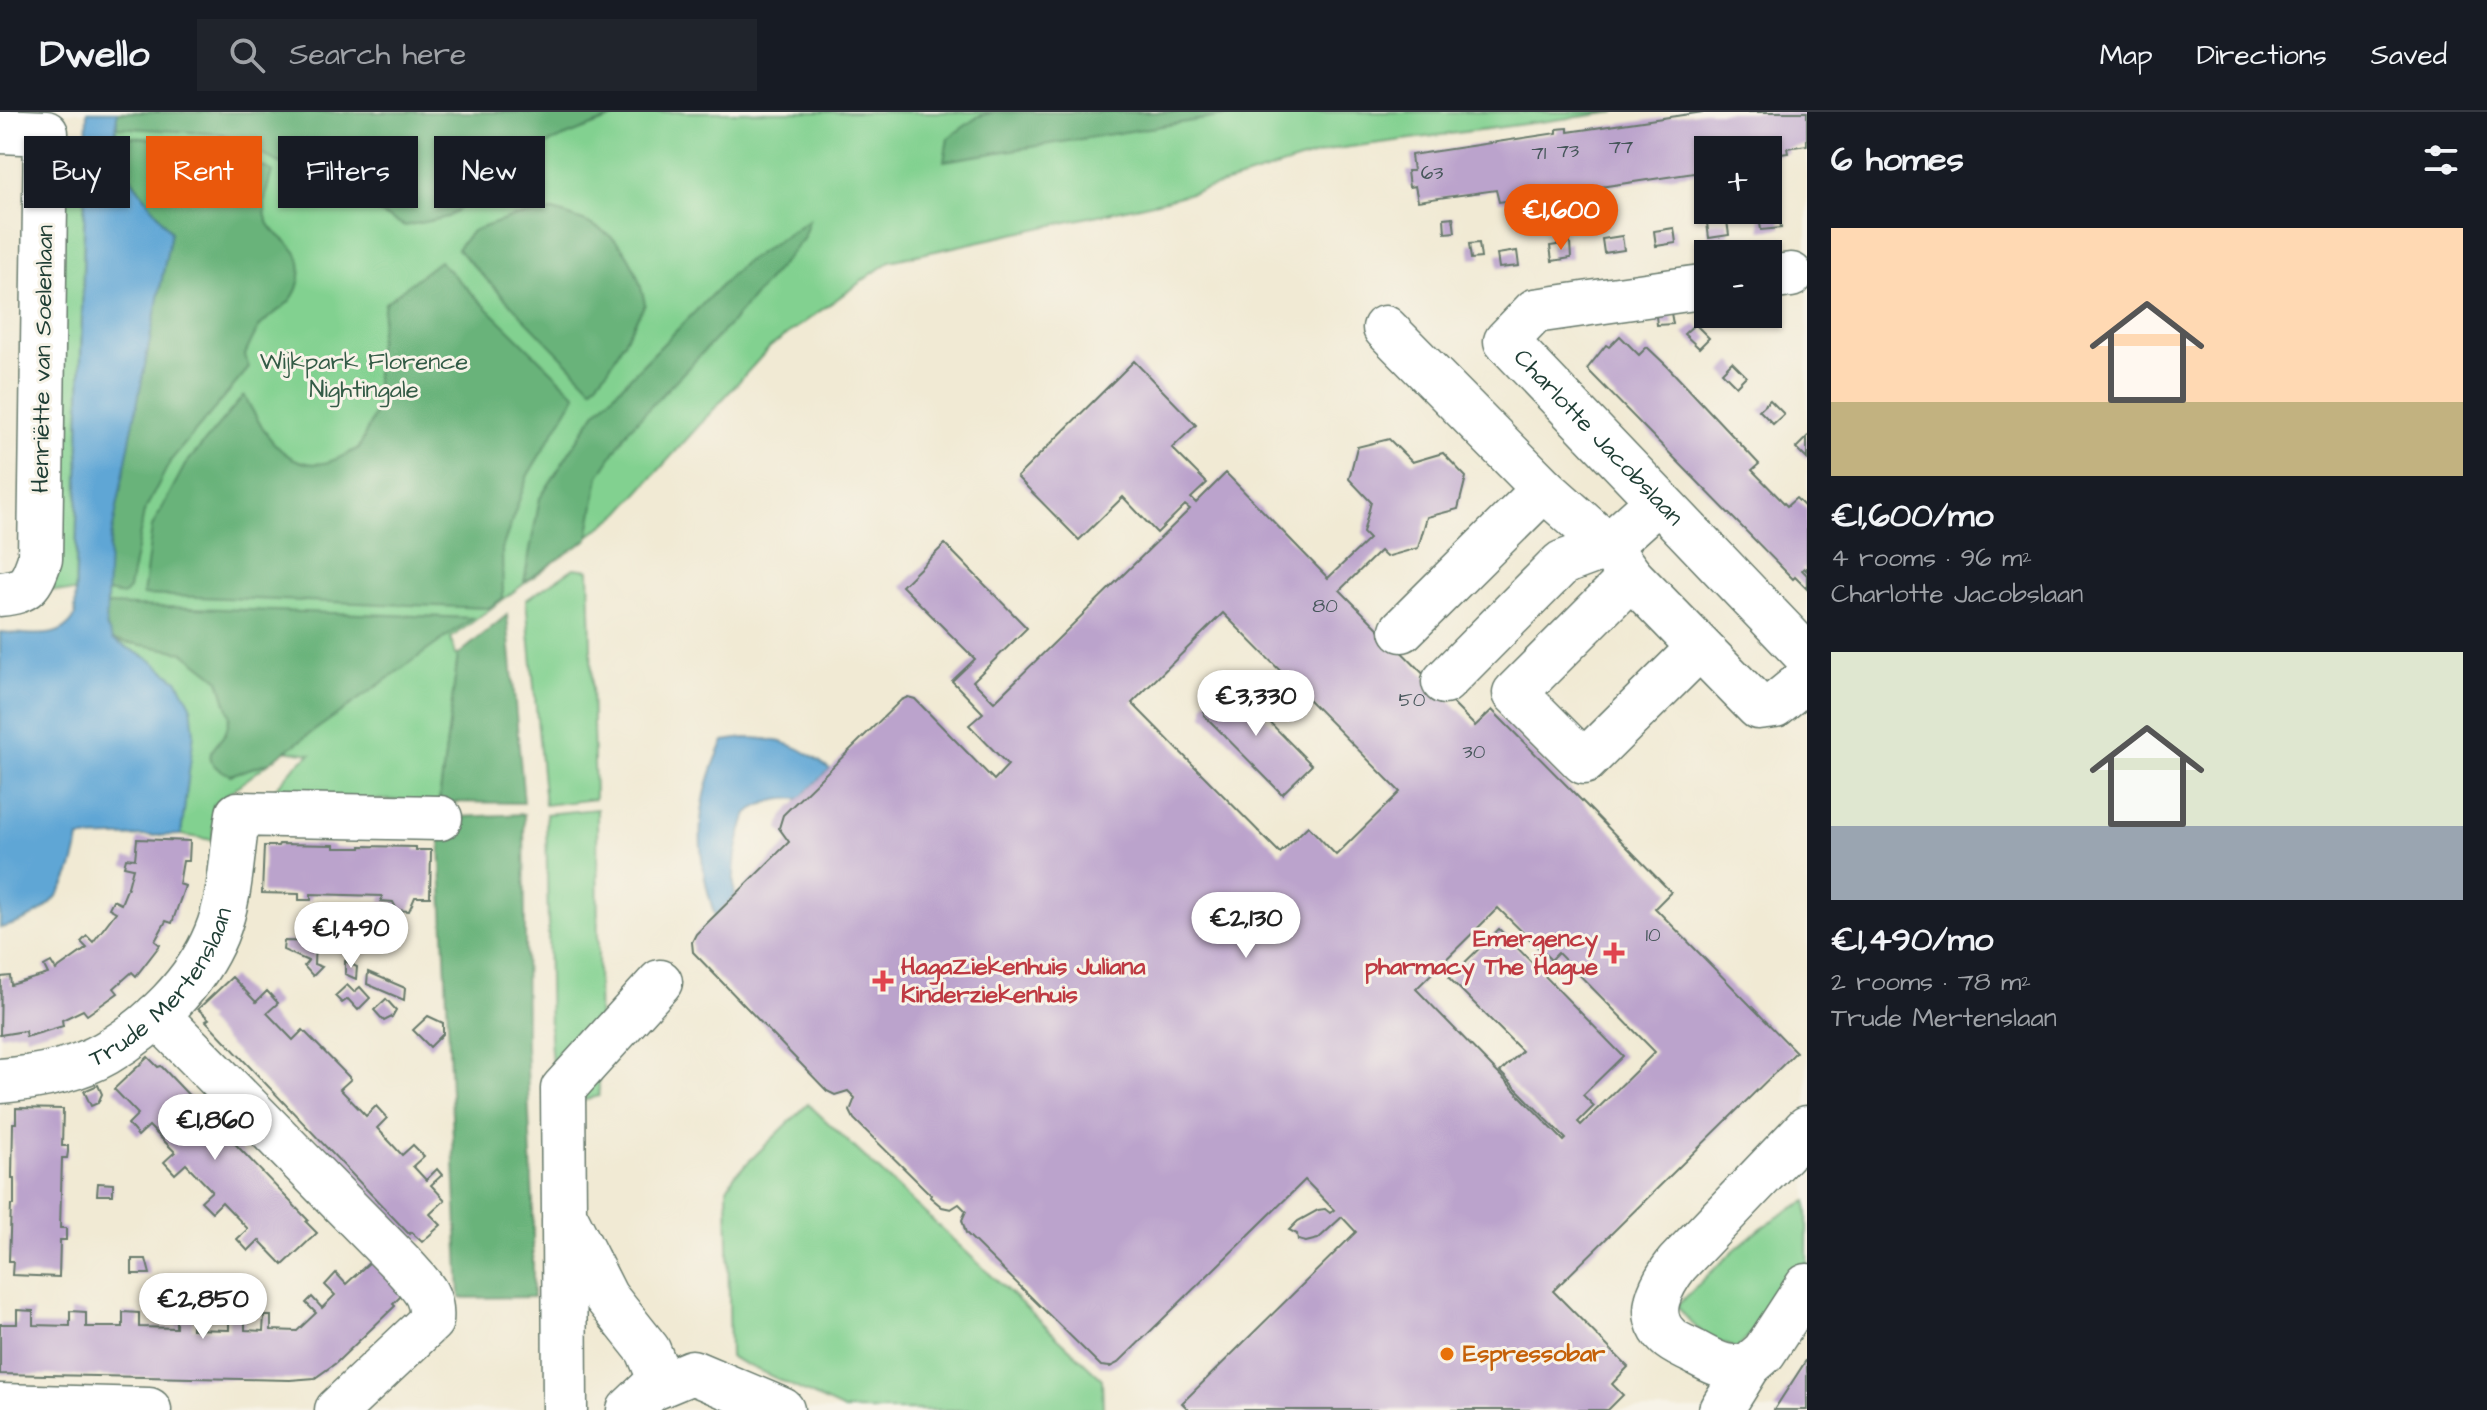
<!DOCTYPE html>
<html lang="en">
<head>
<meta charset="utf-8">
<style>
	:root { --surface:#171b24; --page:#20242c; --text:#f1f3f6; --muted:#9ea1a6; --line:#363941; --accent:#ea580c }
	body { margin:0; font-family:"Architects Daughter",sans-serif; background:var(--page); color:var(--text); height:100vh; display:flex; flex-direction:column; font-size:30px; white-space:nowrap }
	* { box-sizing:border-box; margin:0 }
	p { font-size:26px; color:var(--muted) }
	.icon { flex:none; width:44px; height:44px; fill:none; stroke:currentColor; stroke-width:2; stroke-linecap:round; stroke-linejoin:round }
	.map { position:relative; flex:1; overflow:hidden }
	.panel { display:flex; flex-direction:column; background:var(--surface); width:680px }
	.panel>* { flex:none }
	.banner { position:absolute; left:24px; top:24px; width:760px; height:72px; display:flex; gap:16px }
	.tools { position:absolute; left:1694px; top:24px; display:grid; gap:16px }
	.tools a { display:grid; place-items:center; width:88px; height:88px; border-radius:0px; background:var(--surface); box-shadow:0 2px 6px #0004; font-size:40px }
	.price { position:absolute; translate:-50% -68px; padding:0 18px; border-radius:28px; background:#fff; color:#222; font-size:26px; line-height:52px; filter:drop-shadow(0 2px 4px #0008) }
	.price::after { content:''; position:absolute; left:50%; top:48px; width:24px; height:18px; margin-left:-12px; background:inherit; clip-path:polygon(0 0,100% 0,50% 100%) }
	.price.active { background:var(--accent); color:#fff }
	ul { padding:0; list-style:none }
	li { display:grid; align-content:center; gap:16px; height:424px; padding:0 24px }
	li span { display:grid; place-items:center; height:248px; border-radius:0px; color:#555 }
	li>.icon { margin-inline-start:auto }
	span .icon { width:144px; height:144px; fill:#fffc; stroke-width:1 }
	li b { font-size:34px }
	h2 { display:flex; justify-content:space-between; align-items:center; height:96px; padding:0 24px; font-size:34px }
	.tag { padding:0 28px; border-radius:0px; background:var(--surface); box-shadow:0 2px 6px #0004; font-size:28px; line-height:72px }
	.tag.active { background:var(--accent); color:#fff }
	header { display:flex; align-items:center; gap:48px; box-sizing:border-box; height:112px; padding:0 40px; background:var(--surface); border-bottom:2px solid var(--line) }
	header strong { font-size:38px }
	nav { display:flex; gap:44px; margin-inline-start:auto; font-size:28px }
	.search { width:560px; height:72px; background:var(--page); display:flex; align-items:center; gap:20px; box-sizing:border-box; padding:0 28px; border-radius:0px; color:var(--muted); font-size:30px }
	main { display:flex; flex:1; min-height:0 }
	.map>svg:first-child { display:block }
	.green { fill:#82d190; stroke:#508762; stroke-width:2 }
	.forest { fill:#69b37a; stroke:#447857; stroke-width:2 }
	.water { fill:#5fa6d5; stroke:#3f7284; stroke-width:2 }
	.building { fill:#bba3cc; fill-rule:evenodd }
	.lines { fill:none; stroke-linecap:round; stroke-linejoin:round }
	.minor-casing { stroke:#687a6c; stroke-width:47 }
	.minor { stroke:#fff; stroke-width:44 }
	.health-dot { fill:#e0444e; stroke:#f7f3e8; stroke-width:3 }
	.food-dot { fill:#e8710a; stroke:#f7f3e8; stroke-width:3 }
	.labels { text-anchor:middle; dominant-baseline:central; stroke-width:6; stroke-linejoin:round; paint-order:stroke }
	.number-label { font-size:20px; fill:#46565a }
	.street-label { font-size:24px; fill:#1f3d34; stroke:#f7f3e8 }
	.park-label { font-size:24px; fill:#335b46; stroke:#f7f3e8 }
	.health-label { font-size:24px; font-weight:bold; fill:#be3a42; stroke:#f7f3e8; text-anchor:end }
	.food-label { font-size:24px; font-weight:bold; fill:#c56008; stroke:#f7f3e8; text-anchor:start }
</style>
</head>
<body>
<header>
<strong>Dwello</strong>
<div class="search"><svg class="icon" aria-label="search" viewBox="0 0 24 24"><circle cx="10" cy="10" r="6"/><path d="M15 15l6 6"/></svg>Search here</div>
<nav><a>Map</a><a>Directions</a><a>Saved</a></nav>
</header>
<main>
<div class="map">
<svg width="1807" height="1298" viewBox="0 0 1807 1298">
	<rect width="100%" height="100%" fill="#f7f3e8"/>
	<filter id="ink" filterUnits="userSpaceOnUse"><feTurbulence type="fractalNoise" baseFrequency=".0125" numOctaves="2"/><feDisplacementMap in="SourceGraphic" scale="16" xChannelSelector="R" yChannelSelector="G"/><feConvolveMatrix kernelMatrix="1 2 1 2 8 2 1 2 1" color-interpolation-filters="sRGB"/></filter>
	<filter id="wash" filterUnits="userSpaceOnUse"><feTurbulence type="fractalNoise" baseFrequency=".006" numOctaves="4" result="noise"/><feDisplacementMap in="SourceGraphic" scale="32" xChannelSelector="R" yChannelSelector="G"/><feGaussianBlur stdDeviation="1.8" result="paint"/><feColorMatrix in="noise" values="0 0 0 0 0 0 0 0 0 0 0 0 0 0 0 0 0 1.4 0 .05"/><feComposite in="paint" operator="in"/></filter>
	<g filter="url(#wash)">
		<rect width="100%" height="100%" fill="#f1ead4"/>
		<g class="green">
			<polygon points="106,0 1616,0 1335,37 1237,68 1162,89 890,149 770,235 620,401 451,526 455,543 458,543 439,690 269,684 295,654 311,642 220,629 230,663 270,650 213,693 213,728 181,723 193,625 92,610"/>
			<polygon points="70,25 86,26 75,480 52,478 62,26"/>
			<polygon points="574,456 589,458 595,687 545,693 526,488"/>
			<polygon points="597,697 599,984 555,996 550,926 546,702"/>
			<polygon points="808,992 1102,1267 1103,1298 844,1298 730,1245 727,1076 735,1063"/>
			<path d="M1807,1089V1158L1737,1237C1707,1226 1696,1219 1677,1194C1721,1151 1751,1115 1807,1089Z"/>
		</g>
		<g class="forest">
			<polygon points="117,0 639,0 620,3 551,30 448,105 405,114 222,22 117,15"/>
			<polygon points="994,0 1249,0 944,49 948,26 979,4"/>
			<path d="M132,25L213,32L272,59C268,75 261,92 267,108C277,132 308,130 299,170C294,193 277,197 263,211C255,218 250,233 245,243L249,256L171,348L144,400L129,477L123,483L106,480L109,436L171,120L115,44L116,26Z"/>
			<path d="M553,99C610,115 633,132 645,192L609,256L592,276L457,137L472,119L513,105Z"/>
			<polygon points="809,108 803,127 730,212 629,317 599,364 588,427 524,470 540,386 595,301 741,153"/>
			<path d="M439,149L576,283L528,363L502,437L503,486L488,496L143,483L152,415L185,353L244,283C261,314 281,358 324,351C335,349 348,341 359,336L376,298V242L385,191Z"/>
			<polygon points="106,493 473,506 270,650 230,663 218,657 210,649 211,640 226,620 230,604 219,568 183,540 112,528 106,514"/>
			<polygon points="507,503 524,691 439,690 458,543"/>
			<polygon points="524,702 526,933 533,1092 533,1185 460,1186 439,706"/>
		</g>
		<g class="water">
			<path d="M87,0H117L115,45L171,120L109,436L106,514L113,528L151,548L178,569L191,593L194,621L181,723L79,726C72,775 51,805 0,816V520C25,521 62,531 75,504Z"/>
			<path d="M744,626C782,626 800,634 830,657L800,687C779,685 763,690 747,701C738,729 731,755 735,784L715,804C694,740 695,689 724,629Z"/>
		</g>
		<g id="blocks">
			<g class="building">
				<polygon points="1703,0 1807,0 1807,33 1787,36 1788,41 1768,44 1768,38 1708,38 1708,59 1499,90 1496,78 1418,89 1415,74 1409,75 1407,59 1413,59 1411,43 1557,21 1557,17 1568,16 1568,20"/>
				<polygon points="1779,101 1781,116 1761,118 1759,104"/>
				<polygon points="1453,105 1455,120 1445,121 1444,106"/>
				<polygon points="1727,109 1729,123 1709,126 1707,111"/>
				<polygon points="1674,116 1676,131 1656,134 1654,119"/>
				<polygon points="1622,124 1624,138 1604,141 1602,127"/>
				<polygon points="1479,131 1481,146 1471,147 1469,132"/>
				<polygon points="1570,131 1571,146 1552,149 1550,134"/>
				<polygon points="1517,139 1519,154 1499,156 1497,142"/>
				<polygon points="1671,201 1673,212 1657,213 1656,204"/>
				<polygon points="1695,212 1709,226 1699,236 1684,222"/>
				<polygon points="1620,224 1639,243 1647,235 1667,254 1759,352 1752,358 1787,394 1796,386 1807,397 1807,459 1804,456 1802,458 1807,463 1807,477 1795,465 1793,467 1587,257 1606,233 1609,235"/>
				<path d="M1134,249L1196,313L1172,336L1207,371L1191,386L1196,391L1226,361L1328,466L1369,427L1363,421L1371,390L1349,367L1357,335L1389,327L1412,350L1443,341L1466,365L1458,397L1427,405L1418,436L1386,445L1380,439L1340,478L1475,614L1492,598L1585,692L1671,780L1655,796L1796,940L1553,1179L1628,1255L1612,1272L1623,1283L1608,1298H1189L1182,1291L1356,1120L1342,1105L1318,1127L1306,1130L1298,1128L1297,1122L1289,1118L1298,1109L1318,1098L1325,1097L1330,1101L1334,1098L1305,1068L1118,1251L1110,1255L1101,1254L966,1121L962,1108L966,1099L959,1092L951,1097L942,1095L930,1085L931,1083L854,1007L850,999L855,986L848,979L835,983L827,979L693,840L692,830L696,822L789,730L779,716L783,703L901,588L908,585L915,587L994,668L1008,653L969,613L983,601L952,569L975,547L902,474L945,432L1027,516L973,569L994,590L1190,397L1185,393L1157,421L1123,385L1079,428L1017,365ZM1223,501L1400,680L1336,743L1308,714L1280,741L1132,591ZM1498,796L1551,848L1558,841L1655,940L1581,1013L1578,1010L1594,994L1583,983L1623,944L1499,817L1449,866L1522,939L1500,960L1566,1027L1564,1029L1416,877Z"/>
				<polygon points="1732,250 1746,264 1736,274 1722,260"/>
				<polygon points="1770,288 1784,302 1773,312 1759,298"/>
				<polygon points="1807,325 1807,347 1796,336"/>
				<polygon points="1224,573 1234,574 1312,653 1282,682 1204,603 1204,592"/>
				<polygon points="137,727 190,729 189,749 183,749 179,772 185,774 172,811 166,809 155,829 160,833 136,864 132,860 114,876 118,881 87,903 83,898 62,908 63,914 26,925 25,919 0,923 1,865 10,864 11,873 48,862 44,854 51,850 56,858 87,836 81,830 87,824 93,830 116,800 109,796 113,788 121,792 128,775 133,756 124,754 126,746 135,747"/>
				<polygon points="279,732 334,733 334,736 361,736 361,734 416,735 416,738 431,738 430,785 415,785 409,799 397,798 393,790 381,789 382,784 311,782 311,788 299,788 299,782 262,781 264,734 278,734"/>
				<polygon points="284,829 315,830 314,852 322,855 313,864 304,854 308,849 283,838"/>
				<polygon points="345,849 357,855 356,867 345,862"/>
				<polygon points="368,860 405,876 404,888 367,872"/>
				<polygon points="232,865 256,890 267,879 278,891 267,901 293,928 303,918 351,967 340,977 366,1004 376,994 387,1006 377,1016 402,1043 413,1033 424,1044 413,1054 426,1068 437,1057 442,1063 431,1073 445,1088 430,1102 441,1113 422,1130 411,1120 409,1122 206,909 209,907 198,897"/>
				<polygon points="347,873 354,880 360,875 370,886 358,898 348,887 342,891 335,884"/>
				<polygon points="386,887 396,898 392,905 384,909 374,898"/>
				<polygon points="428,904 443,911 443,922 430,935 413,918"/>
				<polygon points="148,945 158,955 161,954 198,993 308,1108 306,1110 317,1121 283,1153 259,1128 248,1139 237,1127 248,1117 222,1090 212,1100 201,1089 212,1079 186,1052 175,1062 164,1050 175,1040 149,1014 138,1024 128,1012 138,1002 114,977"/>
				<polygon points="98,973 102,982 98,991 91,994 84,979"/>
				<polygon points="16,996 63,997 62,1034 68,1034 68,1040 67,1046 62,1046 60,1116 66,1116 66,1128 60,1128 59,1165 12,1163 13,1149 9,1149 11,1093 14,1093 14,1066 12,1066 13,1011 16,1011"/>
				<polygon points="98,1071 113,1072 113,1083 97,1083"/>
				<polygon points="132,1147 146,1147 150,1162 132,1162"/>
				<polygon points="371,1149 403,1182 393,1192 395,1194 336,1251 315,1266 290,1268 0,1262 0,1212 17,1212 17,1198 33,1199 33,1213 70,1214 70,1199 86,1200 86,1215 123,1215 123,1200 139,1201 139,1215 176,1216 176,1202 192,1202 192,1217 229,1218 229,1203 245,1203 245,1218 263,1219 264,1204 271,1204 271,1218 297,1219 316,1201 306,1191 312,1185 322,1196 335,1183 325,1173 336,1161 346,1172"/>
				<polygon points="1807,1247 1807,1298 1774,1298"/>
			</g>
		</g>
	</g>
	<g filter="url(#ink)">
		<use href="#blocks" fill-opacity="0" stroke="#687a6c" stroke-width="2"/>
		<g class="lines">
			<g class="minor-casing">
				<g id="minor">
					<path d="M0,19L46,21L40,447C31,473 28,479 0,482"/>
					<polyline points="1768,166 1791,163"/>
					<path id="s1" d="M1708,174L1535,199L1506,229L1807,544"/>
					<polyline points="1385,216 1544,377 1608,434 1631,465 1758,595 1775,593 1807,567"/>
					<polyline points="1631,465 1515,581 1584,650 1699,536"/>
					<polyline points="1402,518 1544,377"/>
					<polyline points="1444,570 1562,451 1608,434 1658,389"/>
					<polyline points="660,870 563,977 564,1102 606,1185 648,1238 662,1272"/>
					<path d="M157,903L401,1151C418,1171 434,1181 431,1209L337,1298"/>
					<path id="s2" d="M0,969C35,966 75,959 106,941C151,915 196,871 216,822C232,783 231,742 238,702L440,706"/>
					<polyline points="564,1108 565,1298"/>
					<path d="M1749,1253C1727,1259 1715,1251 1696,1241C1687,1236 1675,1232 1668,1225C1644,1203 1661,1173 1677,1152L1807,1016"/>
					<polyline points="0,1294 149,1298"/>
					<polyline points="629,1298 651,1277 692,1260 782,1298"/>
					<polyline points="1721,1298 1749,1253 1764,1240 1807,1174"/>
				</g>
			</g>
			<use href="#minor" class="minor"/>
		</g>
	</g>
	<g class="health-dot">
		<path d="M1610 829h8v8h8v8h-8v8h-8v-8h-8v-8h8z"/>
		<path d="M879 857h8v8h8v8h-8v8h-8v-8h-8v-8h8z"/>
	</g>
	<circle class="food-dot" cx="1447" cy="1242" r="8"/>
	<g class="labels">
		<g class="number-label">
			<text x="1621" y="35">77</text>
			<text x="1568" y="39">73</text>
			<text x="1539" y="41">71</text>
			<text x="1432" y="61">63</text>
			<text x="1325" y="494">80</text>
			<text x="1412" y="588">50</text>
			<text x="1474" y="640">30</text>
			<text x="1653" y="823">10</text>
		</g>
		<g class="street-label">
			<text transform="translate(43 247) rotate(-89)">Henriëtte van Soelenlaan</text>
			<text stroke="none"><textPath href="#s1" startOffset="350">Charlotte Jacobslaan</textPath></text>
			<text stroke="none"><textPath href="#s2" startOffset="198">Trude Mertenslaan</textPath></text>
		</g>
		<g class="park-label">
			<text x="364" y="250">Wijkpark Florence<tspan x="364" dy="28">Nightingale</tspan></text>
		</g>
		<g class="health-label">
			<text x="1598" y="827">Emergency<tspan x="1598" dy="28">pharmacy The Hague</tspan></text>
			<text x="901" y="855" text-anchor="start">HagaZiekenhuis Juliana<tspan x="901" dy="28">Kinderziekenhuis</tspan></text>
		</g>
		<g class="food-label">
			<text x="1463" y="1242">Espressobar</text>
		</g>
	</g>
</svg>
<div class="tools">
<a>+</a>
<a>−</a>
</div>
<b class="price active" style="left:1561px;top:140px">€1,600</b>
<b class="price" style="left:1256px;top:626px">€3,330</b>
<b class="price" style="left:1246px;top:848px">€2,130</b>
<b class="price" style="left:351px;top:858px">€1,490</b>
<b class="price" style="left:215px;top:1050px">€1,860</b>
<b class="price" style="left:203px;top:1229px">€2,850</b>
<div class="banner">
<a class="tag">Buy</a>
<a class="tag active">Rent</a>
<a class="tag">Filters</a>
<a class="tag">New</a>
</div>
</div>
<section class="panel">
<h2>6 homes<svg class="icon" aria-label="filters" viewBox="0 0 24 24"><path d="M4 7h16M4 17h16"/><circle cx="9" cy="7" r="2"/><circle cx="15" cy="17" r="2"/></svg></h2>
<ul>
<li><span style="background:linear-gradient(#ffd9b3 70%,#c2b280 0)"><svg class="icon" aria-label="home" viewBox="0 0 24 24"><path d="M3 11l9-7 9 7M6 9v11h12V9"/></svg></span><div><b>€1,600/mo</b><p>4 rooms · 96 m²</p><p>Charlotte Jacobslaan</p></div></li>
<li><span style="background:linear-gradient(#dfe7d0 70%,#9aa5b1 0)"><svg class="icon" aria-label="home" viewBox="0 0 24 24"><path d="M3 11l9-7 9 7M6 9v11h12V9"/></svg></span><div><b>€1,490/mo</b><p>2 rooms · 78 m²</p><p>Trude Mertenslaan</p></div></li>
</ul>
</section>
</main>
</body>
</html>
